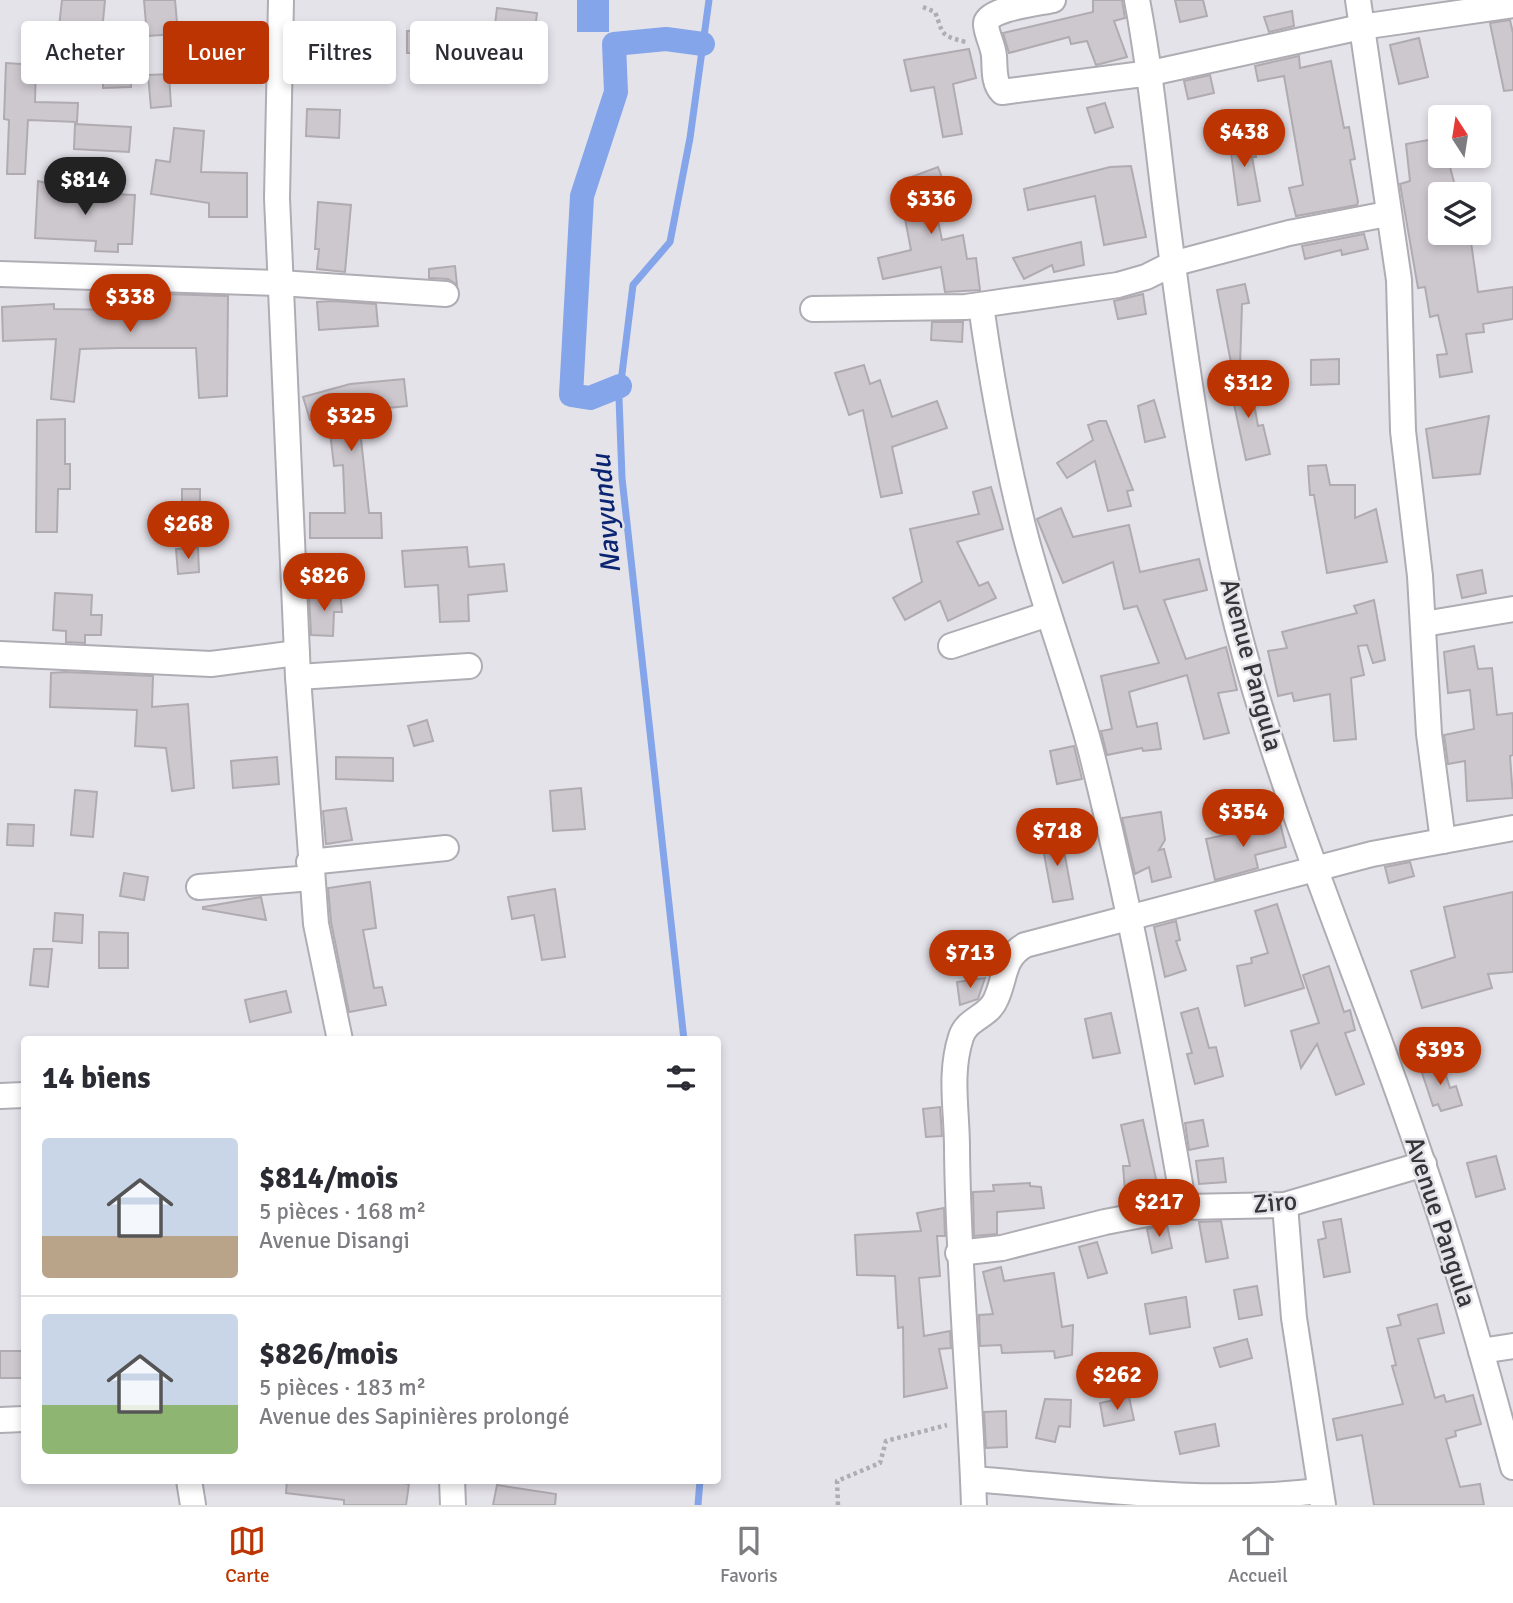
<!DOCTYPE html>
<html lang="fr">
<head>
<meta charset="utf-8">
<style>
	:root { --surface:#fff; --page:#f2f2f3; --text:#2b2b33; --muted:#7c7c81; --line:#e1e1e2; --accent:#bc3401 }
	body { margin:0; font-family:Signika,sans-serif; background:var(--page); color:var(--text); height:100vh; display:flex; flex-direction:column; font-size:26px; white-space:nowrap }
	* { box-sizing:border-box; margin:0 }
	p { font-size:23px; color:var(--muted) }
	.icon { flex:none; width:38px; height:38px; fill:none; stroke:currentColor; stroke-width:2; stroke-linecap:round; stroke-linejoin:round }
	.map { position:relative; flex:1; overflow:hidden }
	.details { position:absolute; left:21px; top:1036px; width:700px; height:448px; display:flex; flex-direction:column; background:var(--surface); border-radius:7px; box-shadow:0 4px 10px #0003 }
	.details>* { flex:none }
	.hud { position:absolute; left:21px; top:21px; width:700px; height:63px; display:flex; gap:14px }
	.needle { width:46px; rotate:348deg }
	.fabs { position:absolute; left:1428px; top:105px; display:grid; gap:14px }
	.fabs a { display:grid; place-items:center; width:63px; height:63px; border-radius:7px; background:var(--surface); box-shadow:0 4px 10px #0003; font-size:35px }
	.price { position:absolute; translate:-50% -60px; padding:0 16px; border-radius:24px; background:var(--accent); color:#fff; font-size:23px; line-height:46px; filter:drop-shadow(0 2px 4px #0008) }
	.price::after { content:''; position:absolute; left:50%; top:42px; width:21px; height:16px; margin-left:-10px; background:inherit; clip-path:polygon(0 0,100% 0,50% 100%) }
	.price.current { background:#222; color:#fff }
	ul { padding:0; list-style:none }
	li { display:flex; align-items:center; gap:21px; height:175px; padding:0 21px }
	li+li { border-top:2px solid var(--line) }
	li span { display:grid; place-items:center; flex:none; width:196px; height:140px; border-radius:7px; color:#555 }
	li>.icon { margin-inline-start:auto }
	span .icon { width:84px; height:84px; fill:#fffc; stroke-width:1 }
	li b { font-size:30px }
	h2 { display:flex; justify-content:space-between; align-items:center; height:84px; padding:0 21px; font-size:30px }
	.chip { padding:0 24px; border-radius:7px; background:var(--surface); box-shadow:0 4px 10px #0003; font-size:24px; line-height:63px }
	.chip.current { background:var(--accent); color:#fff }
	.tab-bar { display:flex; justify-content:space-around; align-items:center; height:98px; border-top:2px solid var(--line); background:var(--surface); font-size:19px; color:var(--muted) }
	.tab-bar a { display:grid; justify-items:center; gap:4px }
	.tab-bar .current { color:var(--accent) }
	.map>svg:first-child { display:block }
	.water { fill:#84a5ea }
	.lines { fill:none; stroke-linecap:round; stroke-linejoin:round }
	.stream { stroke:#84a5ea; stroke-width:7 }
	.canal { stroke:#84a5ea; stroke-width:24 }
	.building { fill:#cdc7ce; stroke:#b0abb1; stroke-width:2 }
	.minor-casing { stroke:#afacb3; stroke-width:28 }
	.path { stroke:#afadb3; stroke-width:4.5; stroke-dasharray:3.5 3.5; stroke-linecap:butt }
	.minor { stroke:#fff; stroke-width:24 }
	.labels { text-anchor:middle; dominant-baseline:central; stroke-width:5; stroke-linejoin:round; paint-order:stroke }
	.street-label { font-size:26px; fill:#373639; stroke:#e5e3ea }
	.water-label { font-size:28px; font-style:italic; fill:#0b2573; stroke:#e5e3ea }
</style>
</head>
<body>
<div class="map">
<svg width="1513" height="1505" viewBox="0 0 1513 1505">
	<rect width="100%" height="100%" fill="#e5e3ea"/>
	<rect class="water" x="577" y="0" width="32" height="32"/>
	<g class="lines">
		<g class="stream">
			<polyline points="684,1040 622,478 619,398 633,285 670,242 690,138 709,0"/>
			<polyline points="698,1505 700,1480"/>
		</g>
		<polyline class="canal" points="620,386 590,398 571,395 582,196 616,92 614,44 666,39 703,44"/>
	</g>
	<g class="building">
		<polygon points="62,0 105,0 102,32 59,27"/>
		<polygon points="144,0 175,0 178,34 147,36"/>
		<polygon points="1093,0 1122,0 1125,18 1114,21 1127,57 1096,65 1087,41 1071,44 1069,37 1009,53 1003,33 1093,12"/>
		<polygon points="1175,0 1203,0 1207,16 1180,22"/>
		<polygon points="497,8 537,13 534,38 494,33"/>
		<polygon points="1292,11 1294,26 1269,32 1264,17"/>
		<polygon points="1510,20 1513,33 1513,90 1504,91 1490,23"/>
		<polygon points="442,30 442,53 407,53 407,31"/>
		<polygon points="1419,38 1428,77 1399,84 1390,45"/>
		<polygon points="130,45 131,87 103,88 102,46"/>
		<polygon points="969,49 976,78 953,84 962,134 943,137 934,87 911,91 904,60"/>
		<polygon points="1299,56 1300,68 1331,61 1344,128 1349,127 1355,159 1350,160 1358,202 1357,205 1296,216 1289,188 1303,185 1284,76 1258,81 1255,66"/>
		<polygon points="6,63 36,65 35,102 78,103 77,122 28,120 25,174 7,174 9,120 4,119"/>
		<polygon points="169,74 171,106 151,108 148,75"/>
		<polygon points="1210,75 1214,93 1188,99 1184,81"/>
		<polygon points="1105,103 1113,127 1095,133 1087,108"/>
		<polygon points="307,109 340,110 339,138 306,136"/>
		<polygon points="75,124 131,127 129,152 74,149"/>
		<polygon points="174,128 204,131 201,172 247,173 247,217 209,217 209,203 151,194 156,160 170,162"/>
		<polygon points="1253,134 1256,157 1252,157 1260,201 1238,205 1229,138"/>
		<polygon points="1440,138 1440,156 1447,156 1457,193 1440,194 1440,233 1444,233 1445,244 1471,242 1478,292 1513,287 1513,319 1483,324 1484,332 1466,334 1472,372 1440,377 1437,355 1447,354 1438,315 1430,317 1425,287 1418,288 1400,184 1410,181 1406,144"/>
		<polygon points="1131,166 1146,237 1104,245 1095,196 1028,210 1024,189 1110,167"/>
		<polygon points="938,167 944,183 952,180 959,197 935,207 942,240 963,235 967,259 976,258 980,290 945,292 941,267 883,279 878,258 911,250 898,182"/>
		<polygon points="38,181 88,193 135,195 132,244 118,244 118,252 95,251 96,241 35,238"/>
		<polygon points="318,202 351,205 345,272 317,269 319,249 315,249"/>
		<polygon points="1364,234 1368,249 1342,255 1341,250 1305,259 1302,246"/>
		<polygon points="1081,242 1084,265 1054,272 1052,265 1024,279 1013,258"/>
		<polygon points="455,266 457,285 448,279 429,278 429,269"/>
		<polygon points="1245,284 1249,303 1242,304 1240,367 1232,368 1217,290"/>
		<polygon points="130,293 228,296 227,396 199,398 196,348 118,348 80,349 74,402 51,399 56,339 3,341 2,307 54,304 54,309 129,310"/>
		<polygon points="1143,294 1146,314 1118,319 1114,301"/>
		<polygon points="332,301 376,304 378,326 319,330 317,302"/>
		<polygon points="932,322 963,322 962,342 931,340"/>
		<polygon points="1339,359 1339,384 1311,385 1311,360"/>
		<polygon points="864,365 870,384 880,380 892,417 937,401 947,428 892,447 902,493 881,497 863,410 849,415 835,373"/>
		<polygon points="1249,377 1258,426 1263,425 1270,454 1246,460 1229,381"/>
		<polygon points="404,379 407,406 358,411 369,513 381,513 382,538 310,538 310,513 345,513 343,465 334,466 328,415 310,420 303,397 350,384"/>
		<polygon points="1154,400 1165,437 1145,442 1138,406"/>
		<polygon points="1489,416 1480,474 1433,478 1426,429"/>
		<polygon points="65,419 65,464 70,464 70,489 58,489 57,532 36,532 37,420"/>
		<polygon points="1099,421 1106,421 1133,490 1127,491 1131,506 1108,511 1095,461 1067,478 1057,463 1093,440 1088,425"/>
		<polygon points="1326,465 1330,485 1355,485 1355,518 1376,509 1387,562 1327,573 1314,495 1310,495 1308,466"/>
		<polygon points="991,487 1003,529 957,542 979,586 988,582 996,598 948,621 940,601 905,620 893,598 922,582 910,529 979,514 973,492"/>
		<rect x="182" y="489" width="18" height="32"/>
		<polygon points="1061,508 1073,537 1129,525 1140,572 1199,559 1207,590 1164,600 1186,659 1226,647 1237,690 1218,693 1229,733 1204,739 1187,675 1129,692 1137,727 1157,723 1161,749 1143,751 1142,748 1107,755 1101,731 1112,729 1101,676 1159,663 1137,606 1124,609 1113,562 1063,583 1037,519"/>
		<polygon points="467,547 469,567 504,564 507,591 468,595 469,621 440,622 438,585 405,587 402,551"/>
		<polygon points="198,548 199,572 178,574 176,549"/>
		<polygon points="1482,570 1486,593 1462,598 1457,575"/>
		<polygon points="340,592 342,612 334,612 333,636 311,635 309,595"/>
		<polygon points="55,593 92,595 91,615 102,615 101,635 85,635 85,643 66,642 66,631 53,630"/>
		<polygon points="1374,600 1385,660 1373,663 1367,645 1358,646 1364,675 1351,678 1356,739 1334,741 1330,694 1294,701 1292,693 1278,696 1268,651 1287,648 1282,632 1357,613 1354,606"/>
		<polygon points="1474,646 1478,669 1492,668 1497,715 1513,713 1513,755 1510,756 1513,798 1467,801 1465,761 1448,764 1444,735 1474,729 1470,690 1448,693 1444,652"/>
		<polygon points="65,672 153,676 152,707 188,704 194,788 172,791 166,748 135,746 137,710 50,707 51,673"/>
		<polygon points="427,720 433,741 414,746 408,726"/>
		<polygon points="1074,746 1082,779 1057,784 1050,751"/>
		<polygon points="277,757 279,784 233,788 231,761"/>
		<polygon points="336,757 393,758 393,781 336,779"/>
		<polygon points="581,788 585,829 553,831 550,791"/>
		<polygon points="75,790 97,792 93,837 71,835"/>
		<polygon points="346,808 352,840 326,844 323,811"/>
		<polygon points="1161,812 1165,840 1159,850 1164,849 1171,877 1152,882 1149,867 1135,874 1122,818"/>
		<polygon points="1280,823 1286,847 1255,855 1258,868 1215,880 1206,839"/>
		<polygon points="8,824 34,825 33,846 7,845"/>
		<polygon points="1061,835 1073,899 1053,902 1041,838"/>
		<polygon points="1410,862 1414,876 1389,883 1385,867"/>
		<polygon points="124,873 148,877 144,900 120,896"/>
		<polygon points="370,882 376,928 363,930 374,988 382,987 386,1005 349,1012 331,922 328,888"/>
		<polygon points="555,889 565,957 542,960 534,915 512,919 508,897"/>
		<polygon points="1513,892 1513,972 1488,974 1492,988 1422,1008 1411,971 1455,957 1444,907"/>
		<polygon points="261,897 266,920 203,909 203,907"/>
		<polygon points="1277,904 1304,988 1245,1006 1237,966 1252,963 1251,958 1268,953 1255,911"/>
		<polygon points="55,913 83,915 82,943 53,941"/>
		<polygon points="1176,921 1180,940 1176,941 1186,970 1165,977 1154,927"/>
		<polygon points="99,932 128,933 128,968 99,968"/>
		<polygon points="34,949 52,949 48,987 30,985"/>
		<polygon points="1329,966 1344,1012 1350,1010 1355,1030 1345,1033 1364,1084 1336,1095 1317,1044 1301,1068 1291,1031 1319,1023 1303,975"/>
		<polygon points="985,978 978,999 960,1005 957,982"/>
		<polygon points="286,991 291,1012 250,1022 245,1000"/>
		<polygon points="1198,1008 1209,1048 1216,1047 1223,1076 1195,1084 1187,1054 1192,1053 1181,1013"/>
		<polygon points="1111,1013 1120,1053 1093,1058 1085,1019"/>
		<polygon points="1441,1060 1450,1088 1456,1086 1462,1105 1441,1111 1438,1104 1433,1106 1420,1067"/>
		<polygon points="940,1107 942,1136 926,1137 923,1109"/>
		<polygon points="1143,1120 1158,1188 1125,1191 1123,1166 1130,1166 1121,1125"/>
		<polygon points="1203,1120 1208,1146 1189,1150 1185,1123"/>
		<polygon points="1496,1156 1505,1189 1476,1197 1467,1163"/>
		<polygon points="1223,1158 1226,1182 1199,1184 1196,1161"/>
		<polygon points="1030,1183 1030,1186 1041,1187 1044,1208 997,1212 997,1234 974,1236 973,1192 994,1191 993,1185"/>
		<polygon points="944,1208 945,1236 937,1236 940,1276 919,1278 924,1336 950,1331 951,1348 939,1349 947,1388 904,1397 903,1327 898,1328 895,1276 857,1275 855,1235 921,1231 917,1213"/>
		<polygon points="1341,1219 1350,1272 1324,1277 1318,1240 1326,1238 1323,1222"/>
		<polygon points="1221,1221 1228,1258 1206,1262 1199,1222"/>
		<polygon points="1167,1225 1172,1248 1152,1253 1147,1229"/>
		<polygon points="1097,1242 1107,1273 1088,1278 1079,1247"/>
		<polygon points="1001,1267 1004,1281 1054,1273 1062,1327 1073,1325 1072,1355 1055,1358 1054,1351 1002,1353 1001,1345 980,1346 979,1315 993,1314 983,1272"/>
		<polygon points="1257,1286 1262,1315 1239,1319 1234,1290"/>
		<polygon points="1186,1297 1190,1327 1150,1334 1145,1304"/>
		<polygon points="1437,1304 1444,1333 1418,1339 1435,1398 1444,1395 1446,1402 1473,1395 1481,1424 1455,1431 1456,1436 1446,1439 1460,1487 1480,1484 1484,1505 1374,1505 1362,1435 1337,1440 1333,1419 1403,1404 1392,1366 1396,1365 1387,1328 1401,1325 1398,1315"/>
		<polygon points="1247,1339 1252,1358 1220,1367 1214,1348"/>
		<rect x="0" y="1351" width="24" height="27"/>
		<polygon points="1129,1397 1134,1420 1104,1426 1100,1403"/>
		<polygon points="1045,1399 1071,1400 1070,1427 1059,1426 1055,1442 1036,1438"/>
		<polygon points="1006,1411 1007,1447 986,1448 984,1412"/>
		<polygon points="1215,1424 1219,1446 1180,1454 1175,1432"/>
		<polygon points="287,1480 386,1480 409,1484 406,1505 344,1505 344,1500 286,1493"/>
		<polygon points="497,1485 556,1494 555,1505 493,1505"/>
	</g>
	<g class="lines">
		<g class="minor-casing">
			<g id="minor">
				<polyline points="281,0 277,198 298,677 316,924 340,1040"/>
				<path d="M1053,0C1040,3 984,9 986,25C987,36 993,45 994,56C995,68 993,83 1002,92L1151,73L1361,27L1513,5"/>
				<path d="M1137,0C1154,88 1160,176 1173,265C1189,385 1207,508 1237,626C1285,811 1364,986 1424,1167C1458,1266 1486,1367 1513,1467"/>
				<polyline points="1358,0 1399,280 1403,431 1420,576 1429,734 1443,841"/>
				<polyline points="0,274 280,283 446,294"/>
				<path d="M981,306C992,383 1006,459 1025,534C1044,607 1072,678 1091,751C1129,902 1158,1054 1184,1207"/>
				<polyline points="813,309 966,307 1118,285 1146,277 1172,264 1289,233 1387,214"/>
				<polyline points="1424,624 1513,609"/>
				<polyline points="951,646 1048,614"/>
				<polyline points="0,654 211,664 297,653"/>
				<polyline points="298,677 469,666"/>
				<polyline points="309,862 446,848"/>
				<polyline points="199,887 312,878"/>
				<polyline points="0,1096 24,1095"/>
				<polyline points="1285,1205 1294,1318 1323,1505"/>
				<polyline points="958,1253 1002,1248 1105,1222 1184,1207 1285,1205 1424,1164"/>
				<polyline points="1481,1351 1513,1346"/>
				<polyline points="0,1420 24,1419"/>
				<path d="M973,1479C1087,1488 1205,1505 1319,1491"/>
				<polyline points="189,1480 193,1505"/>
				<polyline points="452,1480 453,1505"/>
				<path d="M974,1505C970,1386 958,1268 957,1148C957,1110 949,1074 961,1037C967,1018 989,1017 996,999C1006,978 1002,958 1025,945L1372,854L1513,828"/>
			</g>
		</g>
		<g class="path">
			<path d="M923,7L935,12C944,34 938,35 966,42"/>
			<polyline points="838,1505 837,1481 880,1463 886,1441 947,1425"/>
		</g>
		<use href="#minor" class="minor"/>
	</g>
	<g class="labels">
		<g class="street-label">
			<text transform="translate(1251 665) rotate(75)">Avenue Pangula</text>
			<text transform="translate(1275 1203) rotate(-5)">Ziro</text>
			<text transform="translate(1440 1222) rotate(72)">Avenue Pangula</text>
		</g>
		<g class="water-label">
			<text transform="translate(606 514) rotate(-95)">Navyundu</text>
		</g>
	</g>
</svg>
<div class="fabs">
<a><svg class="needle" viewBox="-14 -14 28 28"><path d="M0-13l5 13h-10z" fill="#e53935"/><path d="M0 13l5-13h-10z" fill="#7c7c81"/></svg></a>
<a><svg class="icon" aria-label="layers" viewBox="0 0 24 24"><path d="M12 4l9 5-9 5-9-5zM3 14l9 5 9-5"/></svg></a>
</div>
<b class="price" style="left:1244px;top:169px">$438</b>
<b class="price current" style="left:85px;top:217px">$814</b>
<b class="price" style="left:931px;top:236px">$336</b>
<b class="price" style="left:130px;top:334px">$338</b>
<b class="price" style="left:1248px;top:420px">$312</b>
<b class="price" style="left:351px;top:453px">$325</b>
<b class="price" style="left:188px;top:561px">$268</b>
<b class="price" style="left:324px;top:613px">$826</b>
<b class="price" style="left:1243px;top:849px">$354</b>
<b class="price" style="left:1057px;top:868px">$718</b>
<b class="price" style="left:970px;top:990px">$713</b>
<b class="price" style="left:1440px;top:1087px">$393</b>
<b class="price" style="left:1159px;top:1239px">$217</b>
<b class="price" style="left:1117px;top:1412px">$262</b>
<div class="hud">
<a class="chip">Acheter</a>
<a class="chip current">Louer</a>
<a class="chip">Filtres</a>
<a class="chip">Nouveau</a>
</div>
<section class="details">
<h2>14 biens<svg class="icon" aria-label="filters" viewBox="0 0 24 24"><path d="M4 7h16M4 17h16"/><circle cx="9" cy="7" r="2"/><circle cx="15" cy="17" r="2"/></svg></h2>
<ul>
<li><span style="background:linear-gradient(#c9d6e8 70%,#b9a48a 0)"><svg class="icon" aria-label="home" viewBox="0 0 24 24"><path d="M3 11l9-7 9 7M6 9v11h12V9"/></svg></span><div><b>$814/mois</b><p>5 pièces · 168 m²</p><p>Avenue Disangi</p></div></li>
<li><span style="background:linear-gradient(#c9d6e8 65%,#8fb573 0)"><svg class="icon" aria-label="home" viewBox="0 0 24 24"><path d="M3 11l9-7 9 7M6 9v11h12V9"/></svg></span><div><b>$826/mois</b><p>5 pièces · 183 m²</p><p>Avenue des Sapinières prolongé</p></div></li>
</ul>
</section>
</div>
<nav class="tab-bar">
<a class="current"><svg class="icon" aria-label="map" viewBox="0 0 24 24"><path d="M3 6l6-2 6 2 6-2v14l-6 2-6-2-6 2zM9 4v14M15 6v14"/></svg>Carte</a>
<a><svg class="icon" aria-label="saved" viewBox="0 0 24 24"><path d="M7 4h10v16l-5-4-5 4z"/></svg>Favoris</a>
<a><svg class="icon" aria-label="home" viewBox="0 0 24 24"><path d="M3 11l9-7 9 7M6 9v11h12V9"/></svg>Accueil</a>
</nav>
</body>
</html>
